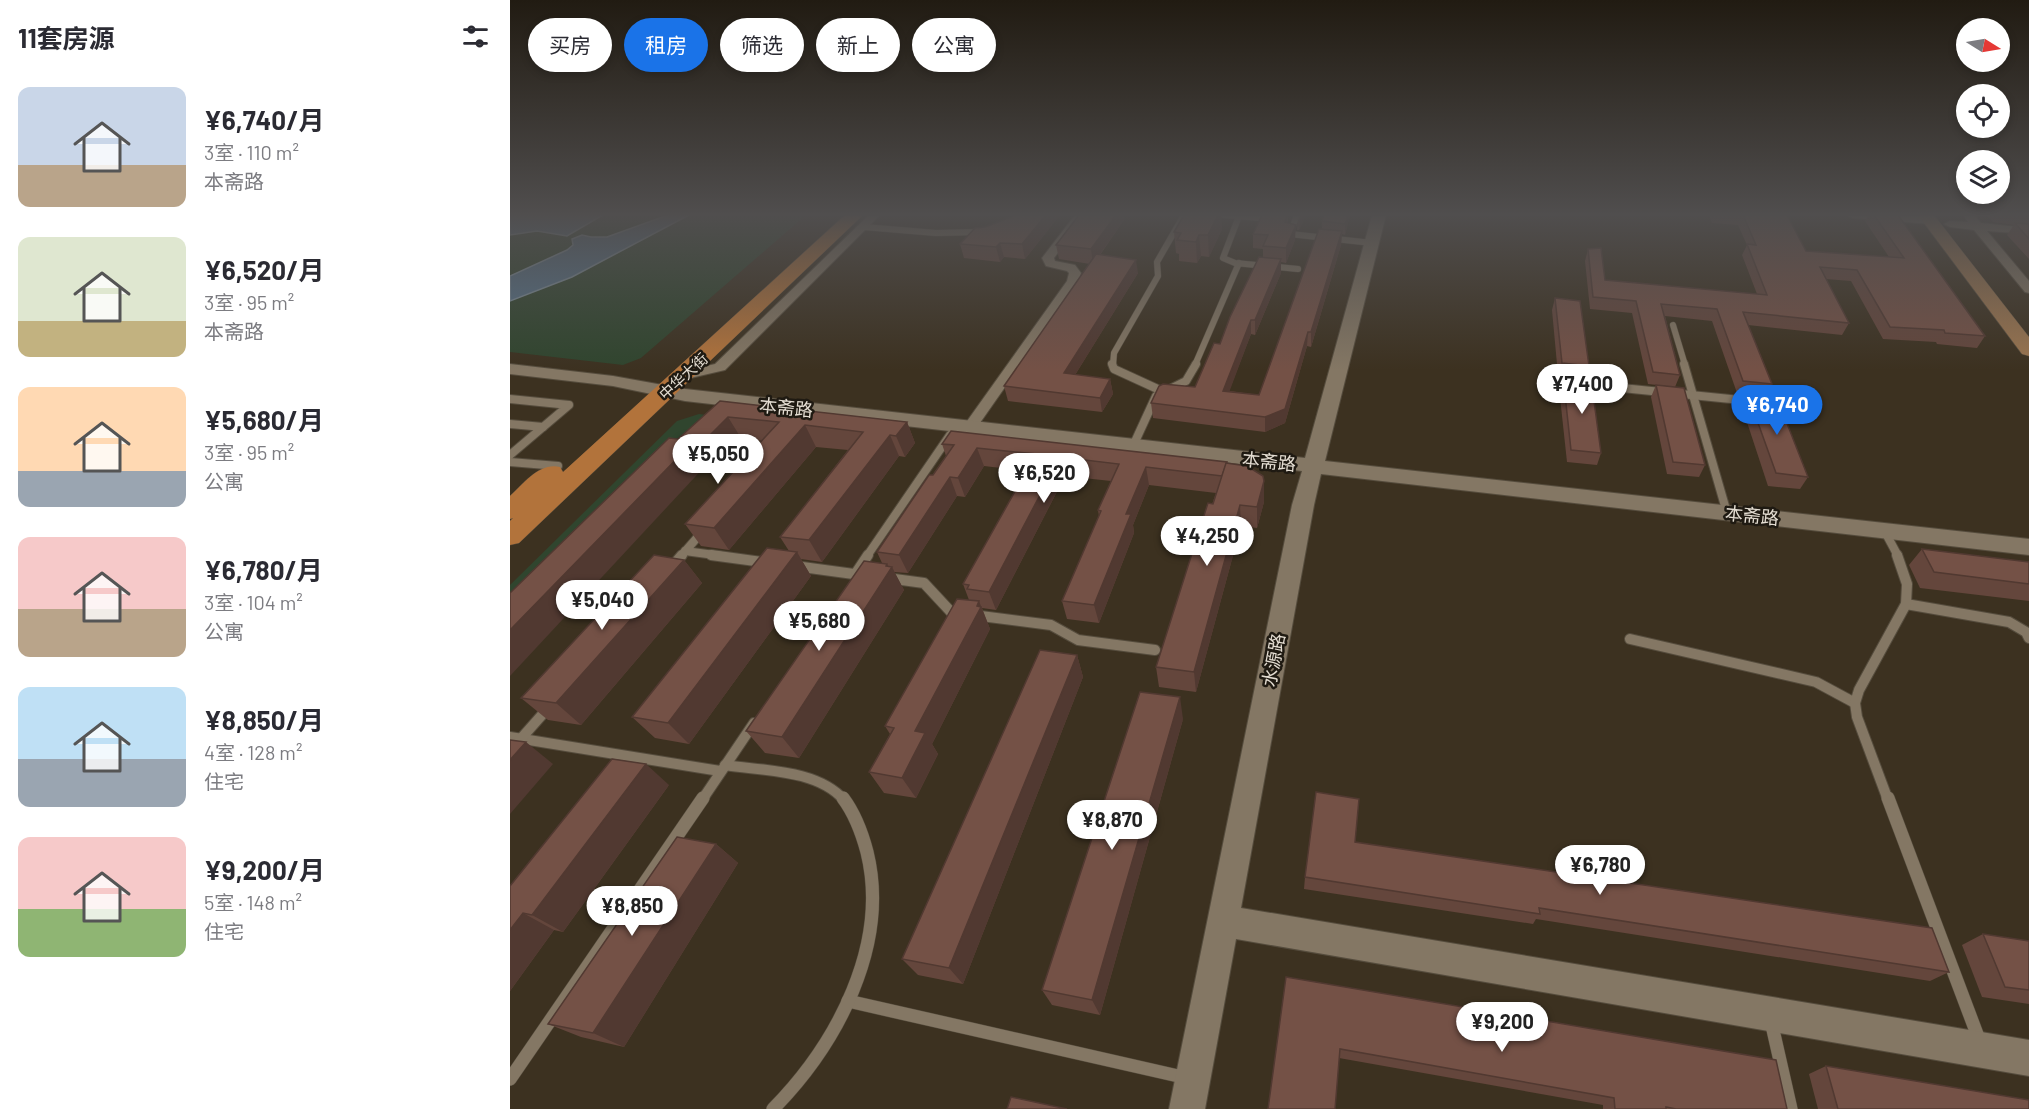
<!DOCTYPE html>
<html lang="zh">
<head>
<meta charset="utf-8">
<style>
	:root { --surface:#fff; --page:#f7f7f7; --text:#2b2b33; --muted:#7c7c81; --accent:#1a73e8 }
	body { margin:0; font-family:Barlow,"Noto Sans SC",sans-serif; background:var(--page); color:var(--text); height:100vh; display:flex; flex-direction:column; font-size:22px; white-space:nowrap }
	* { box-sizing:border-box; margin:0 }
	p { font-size:20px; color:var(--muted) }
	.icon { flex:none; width:33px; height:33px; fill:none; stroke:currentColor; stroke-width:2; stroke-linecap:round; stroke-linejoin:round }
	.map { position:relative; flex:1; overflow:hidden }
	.details { display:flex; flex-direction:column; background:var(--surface); width:510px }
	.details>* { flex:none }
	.guide { position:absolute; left:18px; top:18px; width:570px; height:54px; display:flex; gap:12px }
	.needle { width:39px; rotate:101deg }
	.controls { position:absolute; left:1446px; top:18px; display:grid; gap:12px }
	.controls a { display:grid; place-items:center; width:54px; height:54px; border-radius:50%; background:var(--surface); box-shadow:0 3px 9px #0003; font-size:30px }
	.price { position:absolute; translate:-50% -51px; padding:0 14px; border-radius:21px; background:#fff; color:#222; font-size:20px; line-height:39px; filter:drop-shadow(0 2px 3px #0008) }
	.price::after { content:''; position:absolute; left:50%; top:36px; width:18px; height:14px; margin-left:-9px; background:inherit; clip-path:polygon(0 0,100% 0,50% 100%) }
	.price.current { background:var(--accent); color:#fff }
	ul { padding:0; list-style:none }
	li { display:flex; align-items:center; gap:18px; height:150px; padding:0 18px }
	li span { display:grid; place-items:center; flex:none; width:168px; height:120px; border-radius:12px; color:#555 }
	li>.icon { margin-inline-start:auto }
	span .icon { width:72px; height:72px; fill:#fffc; stroke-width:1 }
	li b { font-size:26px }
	h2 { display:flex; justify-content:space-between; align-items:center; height:72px; padding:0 18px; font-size:26px }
	.tag { padding:0 21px; border-radius:27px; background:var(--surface); box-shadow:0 3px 9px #0003; font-size:21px; line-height:54px }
	.tag.current { background:var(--accent); color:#fff }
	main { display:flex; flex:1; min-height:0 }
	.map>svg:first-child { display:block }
	.green { fill:#30452e }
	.water { fill:#57748c; stroke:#8194a1; stroke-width:1.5 }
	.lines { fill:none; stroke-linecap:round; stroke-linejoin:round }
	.service-far3-casing { stroke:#554c3d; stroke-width:7 }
	.service-far2-casing { stroke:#554c3d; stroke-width:10 }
	.service-far1-casing { stroke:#554c3d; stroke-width:12 }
	.service-casing { stroke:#554c3d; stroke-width:14 }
	.minor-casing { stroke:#554c3d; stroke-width:2 }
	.tertiary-casing { stroke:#554c3d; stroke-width:2 }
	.secondary-casing { stroke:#554c3d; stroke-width:1 }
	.primary-casing { stroke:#554c3d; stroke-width:1 }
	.service-far3 { stroke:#847764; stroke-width:6 }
	.service-far2 { stroke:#847764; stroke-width:8 }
	.service-far1 { stroke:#847764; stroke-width:10 }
	.service { stroke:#847764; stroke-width:13 }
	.minor { fill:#847764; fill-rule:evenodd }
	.tertiary { fill:#847764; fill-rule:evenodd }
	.secondary { fill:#9b754f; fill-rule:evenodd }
	.primary { fill:#b2733b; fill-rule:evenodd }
	.wall { fill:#64463c }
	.shaded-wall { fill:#513931 }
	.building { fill:#745146; stroke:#513931; stroke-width:1.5 }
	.labels { text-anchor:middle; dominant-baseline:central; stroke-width:5; stroke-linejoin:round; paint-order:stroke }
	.far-street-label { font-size:15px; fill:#e4ddd2; stroke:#1f1a12 }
	.street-label { font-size:18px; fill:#e4ddd2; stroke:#1f1a12 }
</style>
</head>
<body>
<main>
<section class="details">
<h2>11套房源<svg class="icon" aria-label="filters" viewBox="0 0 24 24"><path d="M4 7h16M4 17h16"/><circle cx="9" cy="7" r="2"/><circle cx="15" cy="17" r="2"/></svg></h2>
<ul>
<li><span style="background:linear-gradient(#c9d6e8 65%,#b9a48a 0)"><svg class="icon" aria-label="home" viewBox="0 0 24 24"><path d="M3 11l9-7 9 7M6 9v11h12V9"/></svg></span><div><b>¥6,740/月</b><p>3室 · 110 m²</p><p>本斋路</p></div></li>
<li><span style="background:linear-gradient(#dfe7d0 70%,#c2b280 0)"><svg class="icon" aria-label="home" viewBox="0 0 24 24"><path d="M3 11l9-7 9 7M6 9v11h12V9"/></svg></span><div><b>¥6,520/月</b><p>3室 · 95 m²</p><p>本斋路</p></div></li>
<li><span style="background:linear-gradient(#ffd9b3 70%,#9aa5b1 0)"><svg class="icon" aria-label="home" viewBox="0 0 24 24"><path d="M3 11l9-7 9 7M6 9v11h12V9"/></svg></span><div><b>¥5,680/月</b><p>3室 · 95 m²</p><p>公寓</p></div></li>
<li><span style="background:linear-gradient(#f6c9c9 60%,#b9a48a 0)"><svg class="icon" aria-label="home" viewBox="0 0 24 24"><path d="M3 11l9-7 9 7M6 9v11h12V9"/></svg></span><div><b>¥6,780/月</b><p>3室 · 104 m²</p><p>公寓</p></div></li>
<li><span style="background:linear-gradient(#bfe0f5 60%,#9aa5b1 0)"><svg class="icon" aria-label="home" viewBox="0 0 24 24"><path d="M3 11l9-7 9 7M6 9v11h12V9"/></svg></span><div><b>¥8,850/月</b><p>4室 · 128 m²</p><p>住宅</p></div></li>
<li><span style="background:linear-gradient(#f6c9c9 60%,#8fb573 0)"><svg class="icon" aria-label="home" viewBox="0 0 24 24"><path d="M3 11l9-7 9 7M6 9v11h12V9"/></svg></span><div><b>¥9,200/月</b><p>5室 · 148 m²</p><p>住宅</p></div></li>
</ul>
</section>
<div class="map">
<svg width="1519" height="1109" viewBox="0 0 1519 1109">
	<rect width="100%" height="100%" fill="#3c3120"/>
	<g class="green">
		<polygon points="0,215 296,215 131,358 113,365 0,352"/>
		<polygon points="189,414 221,418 0,634 0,585 167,421"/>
	</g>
	<g class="water">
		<polygon points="0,215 93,215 57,236 27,231 0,235"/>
		<polygon points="158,215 179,215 62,277 0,301 0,276 57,250 63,245 62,239 72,235 81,237 97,237"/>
	</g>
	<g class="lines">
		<g class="service-far3-casing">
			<g id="service-far3">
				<polyline points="714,215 762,219"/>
				<polyline points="787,215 780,234 862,243"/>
				<polyline points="729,216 713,258 725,263 788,269"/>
				<polyline points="354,227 426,233 469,232"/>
				<polyline points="1163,325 1175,365"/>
				<polyline points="603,365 604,353 648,276 647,262 674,215"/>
				<polyline points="685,365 729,263"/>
			</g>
		</g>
		<g class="service-far2-casing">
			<g id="service-far2">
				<polyline points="602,364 604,369 652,391"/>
				<polyline points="1174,364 1217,513"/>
				<polyline points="1033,380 1279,405"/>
				<polyline points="0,399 59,405 0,455"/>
				<polyline points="0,424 33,427"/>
				<polyline points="623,446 646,396 676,381 686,364"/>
				<polyline points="0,462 48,466"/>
				<polyline points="1374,530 1388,556"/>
				<polyline points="175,551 212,556"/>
				<polyline points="171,556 193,531"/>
				<polyline points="357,556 440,435"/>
			</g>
		</g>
		<g class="service-far1-casing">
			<g id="service-far1">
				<polyline points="201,555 259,563"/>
				<polyline points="285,566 351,575"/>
				<polyline points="161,568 172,555"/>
				<polyline points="346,573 358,555"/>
				<polyline points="377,578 414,583 441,612 449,613"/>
				<polyline points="1396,604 1499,622 1516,632 1519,638"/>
				<polyline points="463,615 541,625 568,640 645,650"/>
				<polyline points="1120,639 1306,682 1345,703"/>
				<polyline points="0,737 210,771"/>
				<polyline points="0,751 39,707"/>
				<path d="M215,765C252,771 307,769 334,800"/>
				<polyline points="192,800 244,723"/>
				<polyline points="1378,800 1347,717 1345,703 1349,690 1396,604 1397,584 1387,555"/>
			</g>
		</g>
		<g class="service-casing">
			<g id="service">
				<polyline points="1378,798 1470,1042"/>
				<polyline points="338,1001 677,1078"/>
				<polyline points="1261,1021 1281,1109"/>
				<polyline points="0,1079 193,798"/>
				<path d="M263,1109C327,1044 380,945 357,852C352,833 345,814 333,798"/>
			</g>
		</g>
		<g class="minor-casing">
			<g id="minor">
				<polygon points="359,215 370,215 215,370 172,380 167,379 165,376 167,373 205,364"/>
				<polygon points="565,215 576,215 544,258 545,261 565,265 571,273 569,281 465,430 455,430 452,427 455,424 557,281 559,273 557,271 536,266 532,258"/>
				<path d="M1337,215C1354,215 1415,212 1427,221L1421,224L1342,218Z"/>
				<polygon points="1453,215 1464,215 1471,223 1519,228 1519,234 1477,231 1519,281 1519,293 1515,292 1464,230 1440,227 1434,224 1440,221 1458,222"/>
			</g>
		</g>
		<g class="tertiary-casing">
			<polygon id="tertiary" points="862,215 876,215 815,461 1519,539 1519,555 811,474 804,505 731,908 1519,1040 1519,1076 726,939 695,1109 659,1109 782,505 792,471 175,401 103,386 0,374 0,364 103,376 175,389 795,458"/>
		</g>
		<g class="secondary-casing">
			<polygon id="secondary" points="1408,215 1424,215 1519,337 1519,356 1512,354"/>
		</g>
		<g class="primary-casing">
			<path id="primary" d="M335,215H353L9,543L0,545V521L3,518L0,519V496C14,483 30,462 50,467L53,472Z"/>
		</g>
		<use href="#service-far3" class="service-far3"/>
		<use href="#service-far2" class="service-far2"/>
		<use href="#service-far1" class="service-far1"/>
		<use href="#service" class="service"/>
		<use href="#minor" class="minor"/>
		<use href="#tertiary" class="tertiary"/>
		<use href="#secondary" class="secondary"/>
		<use href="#primary" class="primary"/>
	</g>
	<g class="wall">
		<polygon points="504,215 550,215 515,259 494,257 490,262 454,258 450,244 475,227 501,217"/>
		<polygon points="569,215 614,215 614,220 590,255 628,273 565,375 600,379 603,394 592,412 498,401 494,386 580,264 549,259 546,245"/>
		<polygon points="674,215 711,215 712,229 699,257 691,256 687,263 669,261 669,254 666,253 664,232"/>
		<polygon points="752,215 778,215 778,222 785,240 776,263 771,262 771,273 745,335 741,334 719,391 749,395 812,229 812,221 814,215 840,215 835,235 832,234 831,245 801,347 797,346 775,423 755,432 643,418 641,403 685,387 710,344 753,257 753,249 743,248 743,234"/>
		<polygon points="796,215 789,230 787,230 788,219"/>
		<polygon points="1199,215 1277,215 1296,251 1379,257 1355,221 1359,215 1388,215 1475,336 1467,348 1427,344 1426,342 1373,339 1341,281 1316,279 1339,323 1332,335 1238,325 1262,384 1255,396 1227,393 1202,321 1155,316 1170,375 1165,387 1138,384 1122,313 1080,309 1075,261 1078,249 1095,280 1247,294 1232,255 1237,245 1228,225 1202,223"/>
		<polygon points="1477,215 1519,215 1519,259 1497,235 1504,225 1483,222"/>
		<polygon points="1045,298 1079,366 1075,378 1048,375 1042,310"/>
		<polygon points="1053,376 1091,453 1087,465 1057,462 1049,388"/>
		<polygon points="1146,385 1195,465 1189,477 1157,474 1141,397"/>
		<polygon points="1238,395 1298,477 1290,489 1258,486 1232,407"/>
		<polygon points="210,401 397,422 405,443 395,457 389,456 312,562 291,559 301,576 179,744 145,738 122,717 279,551 270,537 338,450 306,447 219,550 191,546 175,524 253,441 231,438 207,464 198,463 168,439"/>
		<polygon points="432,444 717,464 754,481 754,502 747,528 731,526 686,692 649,687 646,667 706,493 639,485 623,525 624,533 589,623 557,619 552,601 589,516 588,510 601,481 555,476 486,610 472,608 480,629 422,744 428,754 406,798 374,793 359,772 380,734 375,726 459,600 453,584 516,471 474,466 455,497 447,496 398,573 384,572 394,590 289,758 255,753 236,731 372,563 367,552 436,456"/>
		<polygon points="1412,549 1519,562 1519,601 1410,588 1399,565"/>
		<polygon points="174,560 192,583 71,725 38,720 11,698"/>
		<polygon points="567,655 573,677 453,984 408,975 392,959"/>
		<polygon points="673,719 590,1015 542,1005 532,990"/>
		<polygon points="159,785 53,932 44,930 0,991 0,886"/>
		<polygon points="845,842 1439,972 1420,981 1026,919 1023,924 794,889 795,877"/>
		<polygon points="206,844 228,863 114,1047 71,1037 38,1024"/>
		<polygon points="1473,934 1519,941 1519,1004 1472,997 1452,945"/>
		<polygon points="776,977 1277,1109 1093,1109 1093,1105 829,1058"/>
		<polygon points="1316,1066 1519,1109 1308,1109 1299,1074"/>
	</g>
	<g class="shaded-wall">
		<polygon points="536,215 550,215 515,259 512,244"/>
		<polygon points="606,215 614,215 614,220 583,264 581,249"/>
		<polygon points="704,215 711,215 712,229 699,257 698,235"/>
		<polygon points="791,215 796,215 789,230 790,219"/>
		<polygon points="838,215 840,215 835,235 835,224"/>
		<polygon points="786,225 785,240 776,263 776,248"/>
		<polygon points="832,231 831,245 801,347 801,332"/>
		<polygon points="689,235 691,256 687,263 686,242"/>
		<polygon points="490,243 494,257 490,262 486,247"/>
		<polygon points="771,259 771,273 745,335 745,320"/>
		<polygon points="626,260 628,273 557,388 554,373"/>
		<polygon points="741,320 741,334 714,406 713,391"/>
		<polygon points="798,332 797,346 775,423 755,432 755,417"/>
		<polygon points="600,379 603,394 592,412 590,398"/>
		<polygon points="218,417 231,438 207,464 193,442"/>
		<polygon points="397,422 405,443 395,457 386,436"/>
		<polygon points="295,425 306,447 219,550 204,528"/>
		<polygon points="380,435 389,456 312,562 299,540"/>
		<polygon points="184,441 198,463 0,676 0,630"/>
		<polygon points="467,448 474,466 455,497 448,478"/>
		<polygon points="550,457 555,476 486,610 479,592"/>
		<polygon points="636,467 639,485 623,525 624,533 589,623 584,605 616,514"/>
		<polygon points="440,477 447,496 398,573 389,555"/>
		<polygon points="754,481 754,502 747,528 747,507"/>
		<polygon points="730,505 731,526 686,692 684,672"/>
		<polygon points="287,552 301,576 179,744 158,723"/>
		<polygon points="174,560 192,583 71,725 46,703"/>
		<polygon points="377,564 380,570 382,567 394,590 289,758 272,737"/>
		<polygon points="469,601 480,629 422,744 428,754 406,798 392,778 405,731"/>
		<polygon points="567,655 573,677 453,984 439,968"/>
		<polygon points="670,697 673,719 590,1015 582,1000"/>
		<polygon points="16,742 43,764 0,814 0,760"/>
		<polygon points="136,764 159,785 53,932 22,915"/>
		<polygon points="206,844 228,863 114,1047 83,1033"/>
		<polygon points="13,913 44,930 0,991 0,930"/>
	</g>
	<g class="building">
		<polygon points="504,215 536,215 512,244 490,243 486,247 450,244 465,228 475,227 501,217"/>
		<polygon points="569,215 606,215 581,249 546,245"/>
		<polygon points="674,215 708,215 698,235 689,235 686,242 667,240 671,233 664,232"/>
		<polygon points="752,215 777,215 775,222 786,225 776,248 753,246 758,235 743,234"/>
		<polygon points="814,215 838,215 835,224 812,221"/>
		<polygon points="1233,215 1277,215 1296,251 1394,258 1364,215 1388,215 1475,336 1435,333 1434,330 1380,327 1347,270 1310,267 1339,323 1233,312 1262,384 1233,381 1207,309 1151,304 1170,375 1143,372 1126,301 1083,297 1078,249 1091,248 1095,280 1257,295 1237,244 1246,245"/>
		<polygon points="1505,223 1519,224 1519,239"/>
		<polygon points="809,229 832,231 801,332 798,332 775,409 755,417 641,403 649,386 653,384 685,387 704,343 710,344 720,317 749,257 771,259 745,320 741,320 713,391 749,395"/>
		<polygon points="586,254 626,260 554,373 600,379 590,398 494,386"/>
		<polygon points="1045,298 1070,301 1079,366 1052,363"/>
		<polygon points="1053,376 1081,379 1091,453 1061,450"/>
		<polygon points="1146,385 1174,388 1195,465 1163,462"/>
		<polygon points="1238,395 1267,398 1298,477 1266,473"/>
		<polygon points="210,401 397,422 386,436 380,435 299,540 270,537 353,432 295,425 204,528 175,524 269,422 218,417 193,442 184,441 0,630 0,593 159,438 168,439"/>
		<polygon points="441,431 717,462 712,476 636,467 616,514 621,514 584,605 552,601 591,511 588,510 609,464 550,457 479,592 457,589 459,585 453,584 526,454 467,448 448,478 440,477 389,555 367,552 419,475 423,475 444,445 432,444"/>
		<polygon points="716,463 737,466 753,476 754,481 747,507 730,505 684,672 646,667 698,503 703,504"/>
		<polygon points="257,548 287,552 158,723 122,717"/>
		<polygon points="1412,549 1519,562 1519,584 1424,572"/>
		<polygon points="144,555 174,560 46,703 11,698"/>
		<polygon points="354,561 377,564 376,566 382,567 272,737 236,731"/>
		<polygon points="447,599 469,601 467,606 471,607 405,731 415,733 392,778 359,772 384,728 375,726"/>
		<polygon points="530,650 567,655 439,968 392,959"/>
		<polygon points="630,692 670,697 582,1000 532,990"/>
		<polygon points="0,740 16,742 0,760"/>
		<polygon points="102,759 136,764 22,915 13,913 0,930 0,886"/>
		<polygon points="806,792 849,799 845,842 1422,928 1439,972 1029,908 1030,914 795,877"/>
		<polygon points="167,837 206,844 83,1033 38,1024"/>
		<polygon points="1473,934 1519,941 1519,990 1495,987"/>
		<polygon points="776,977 1266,1060 1277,1109 1166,1109 1156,1107 1156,1109 1105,1109 1104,1098 830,1049 825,1109 758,1109"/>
		<polygon points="1316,1066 1519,1100 1519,1109 1328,1109"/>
		<polygon points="501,1097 557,1109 497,1109"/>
	</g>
	<linearGradient id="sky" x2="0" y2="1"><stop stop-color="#211b12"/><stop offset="0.58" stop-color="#504e4e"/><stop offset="1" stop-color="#504e4e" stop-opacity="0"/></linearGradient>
	<rect width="1519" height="370" fill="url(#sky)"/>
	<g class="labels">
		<g class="far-street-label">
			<text transform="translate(173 376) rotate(-43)">中华大街</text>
		</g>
		<g class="street-label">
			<text transform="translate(276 407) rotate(6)">本斋路</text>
			<text transform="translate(759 461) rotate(6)">本斋路</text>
			<text transform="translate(1242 515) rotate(6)">本斋路</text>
			<text transform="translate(763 660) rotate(-79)">水源路</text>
		</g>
	</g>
</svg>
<div class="controls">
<a><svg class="needle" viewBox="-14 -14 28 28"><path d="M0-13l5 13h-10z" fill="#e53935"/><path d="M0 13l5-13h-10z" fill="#7c7c81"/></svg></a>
<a><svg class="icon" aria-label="locate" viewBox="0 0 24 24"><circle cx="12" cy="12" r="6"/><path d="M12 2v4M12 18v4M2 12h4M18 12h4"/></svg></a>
<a><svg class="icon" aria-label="layers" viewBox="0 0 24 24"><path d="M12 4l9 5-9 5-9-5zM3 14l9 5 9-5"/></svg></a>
</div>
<b class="price" style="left:1072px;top:415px">¥7,400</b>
<b class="price current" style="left:1267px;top:436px">¥6,740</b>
<b class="price" style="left:208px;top:485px">¥5,050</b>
<b class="price" style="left:534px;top:504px">¥6,520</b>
<b class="price" style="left:697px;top:567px">¥4,250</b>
<b class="price" style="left:92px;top:631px">¥5,040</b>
<b class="price" style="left:309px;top:652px">¥5,680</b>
<b class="price" style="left:602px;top:851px">¥8,870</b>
<b class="price" style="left:1090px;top:896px">¥6,780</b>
<b class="price" style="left:122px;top:937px">¥8,850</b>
<b class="price" style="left:992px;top:1053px">¥9,200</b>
<div class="guide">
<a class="tag">买房</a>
<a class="tag current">租房</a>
<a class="tag">筛选</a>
<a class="tag">新上</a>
<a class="tag">公寓</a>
</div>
</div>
</main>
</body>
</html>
